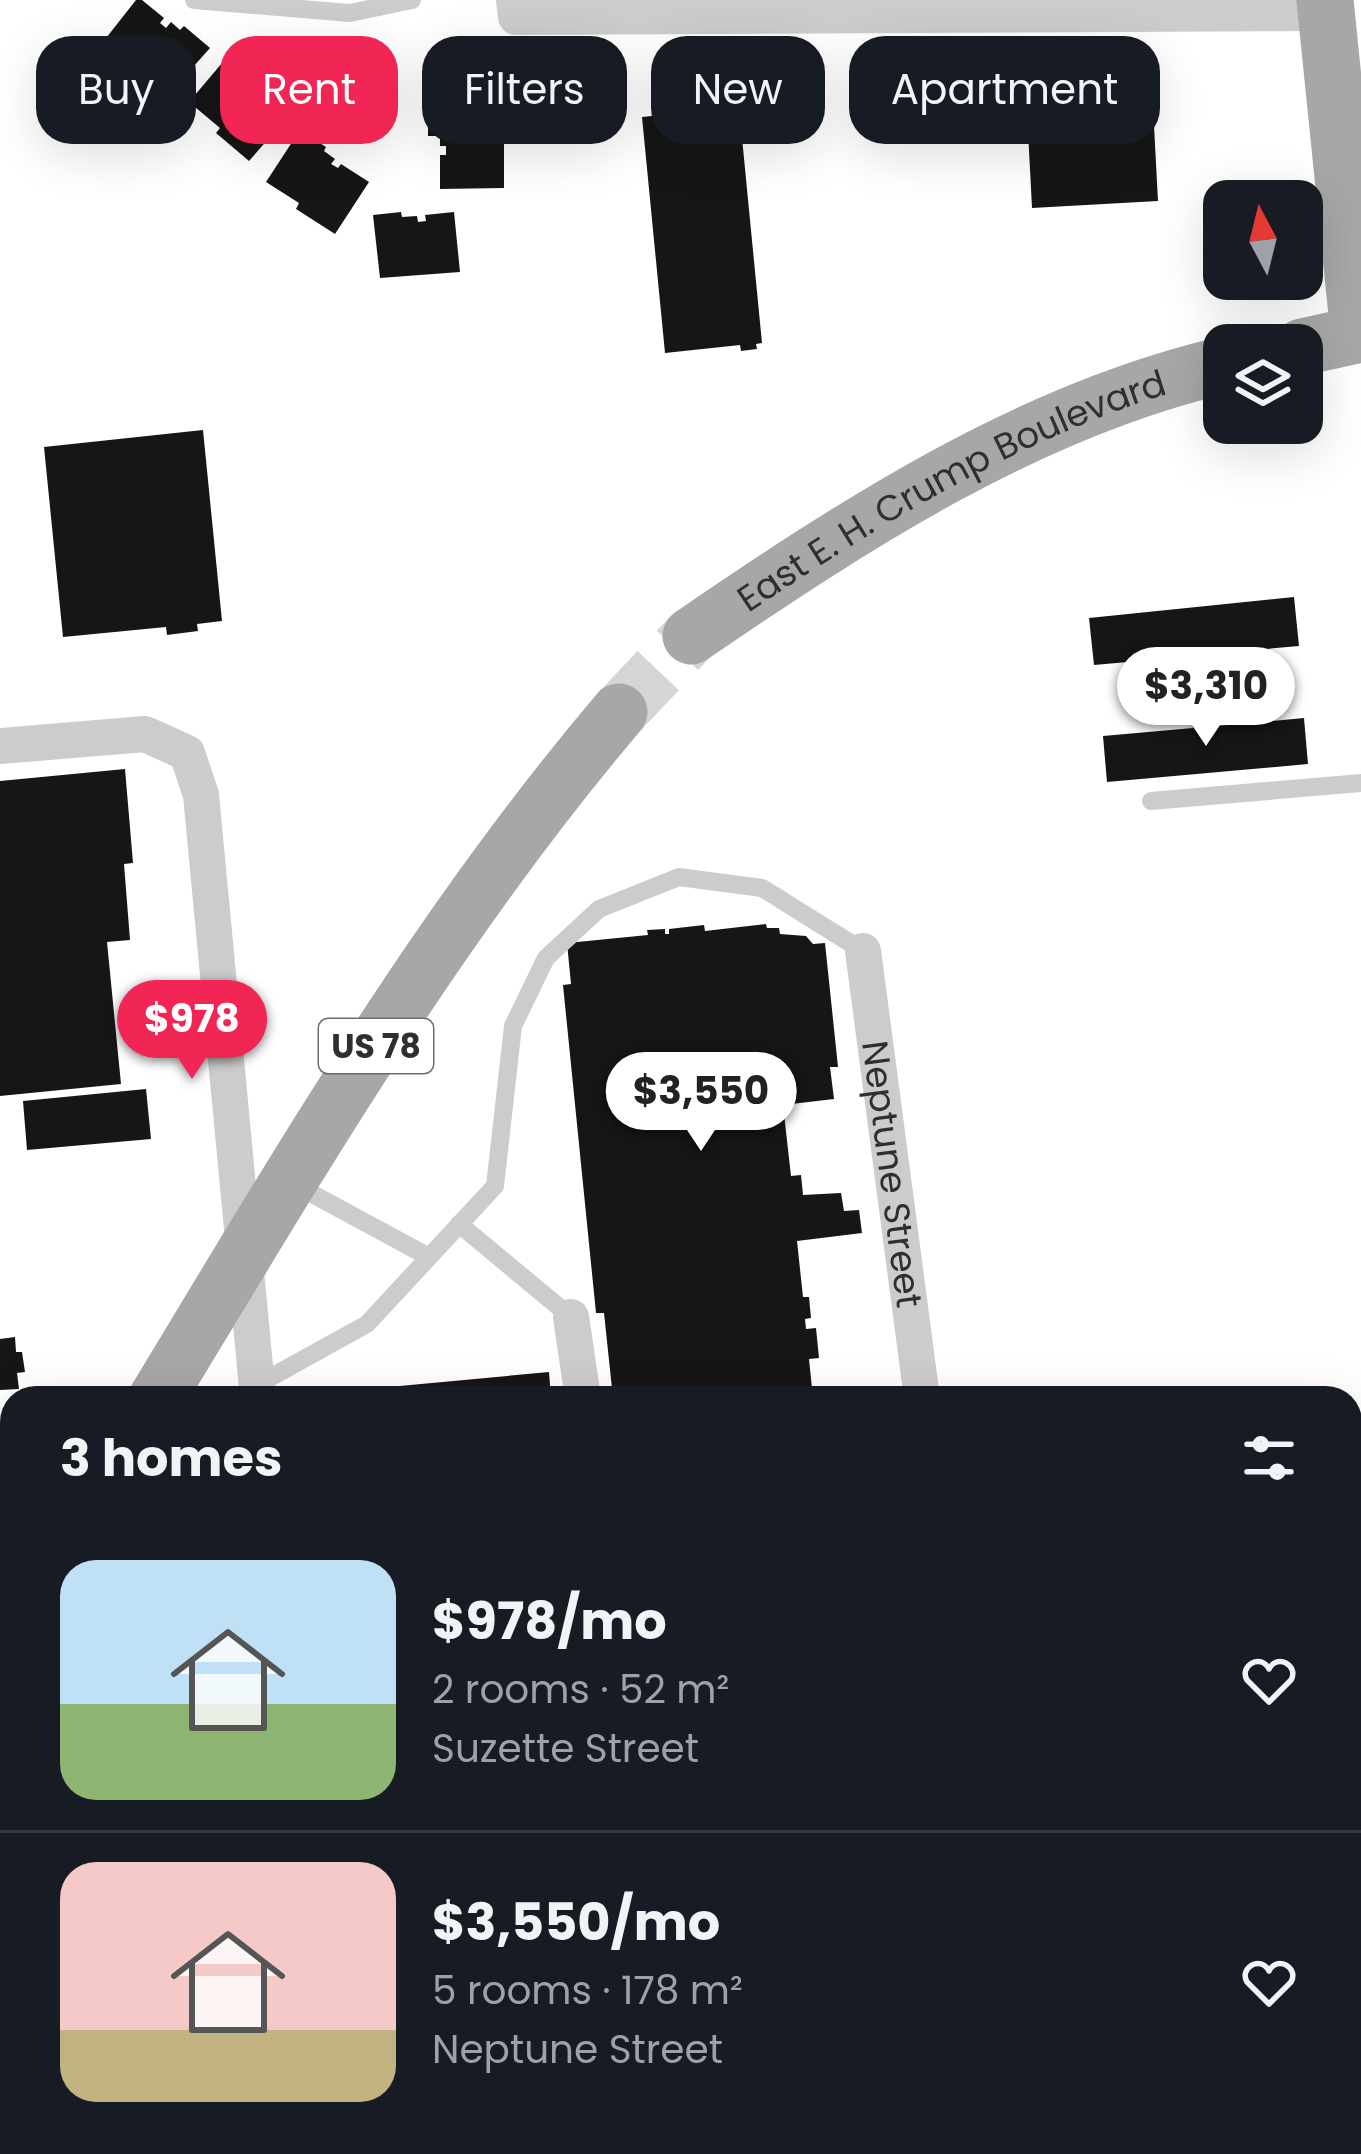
<!DOCTYPE html>
<html lang="en">
<head>
<meta charset="utf-8">
<style>
	:root { --surface:#171b24; --page:#20242c; --text:#f1f3f6; --muted:#9ea1a6; --line:#363941; --accent:#f12654 }
	body { margin:0; font-family:Poppins,sans-serif; background:var(--page); color:var(--text); height:100vh; display:flex; flex-direction:column; font-size:45px; white-space:nowrap }
	* { box-sizing:border-box; margin:0 }
	p { font-size:39px; color:var(--muted) }
	.icon { flex:none; width:66px; height:66px; fill:none; stroke:currentColor; stroke-width:2; stroke-linecap:round; stroke-linejoin:round }
	.map { position:relative; flex:1; overflow:hidden }
	.details { position:absolute; left:0px; top:1386px; width:1362px; height:768px; display:flex; flex-direction:column; background:var(--surface); border-radius:36px 36px 0 0; box-shadow:0 12px 48px #0002 }
	.details>* { flex:none }
	.hud { position:absolute; left:36px; top:36px; width:1290px; height:108px; display:flex; gap:24px }
	.needle { width:78px; rotate:353deg }
	.buttons { position:absolute; left:1203px; top:180px; display:grid; gap:24px }
	.buttons a { display:grid; place-items:center; width:120px; height:120px; border-radius:24px; background:var(--surface); box-shadow:0 12px 48px #0002; font-size:60px }
	.price { position:absolute; translate:-50% -102px; padding:0 27px; border-radius:42px; background:#fff; color:#222; font-size:39px; line-height:78px; filter:drop-shadow(0 3px 6px #0008) }
	.price::after { content:''; position:absolute; left:50%; top:72px; width:36px; height:27px; margin-left:-18px; background:inherit; clip-path:polygon(0 0,100% 0,50% 100%) }
	.price.on { background:var(--accent); color:#fff }
	ul { padding:0; list-style:none }
	li { display:flex; align-items:center; gap:36px; height:300px; padding:0 60px }
	li+li { border-top:3px solid var(--line) }
	li span { display:grid; place-items:center; flex:none; width:336px; height:240px; border-radius:36px; color:#555 }
	li>.icon { margin-inline-start:auto }
	span .icon { width:144px; height:144px; fill:#fffc; stroke-width:1 }
	li b { font-size:51px }
	h2 { display:flex; justify-content:space-between; align-items:center; height:144px; padding:0 60px; font-size:51px }
	.chip { padding:0 42px; border-radius:36px; background:var(--surface); box-shadow:0 12px 48px #0002; font-size:42px; line-height:108px }
	.chip.on { background:var(--accent); color:#fff }
	.map>svg:first-child { display:block }
	.building { fill:#161616 }
	.lines { fill:none; stroke-linecap:round; stroke-linejoin:round }
	.primary-tunnel { stroke:#d5d5d5; stroke-width:57; stroke-dasharray:57 28; stroke-linecap:butt }
	.service { stroke:#ccc; stroke-width:18 }
	.minor { stroke:#ccc; stroke-width:36 }
	.primary { stroke:#a7a7a7; stroke-width:57 }
	.labels { text-anchor:middle; dominant-baseline:central; stroke-width:12; stroke-linejoin:round; paint-order:stroke }
	.shield { fill:#fff; stroke:#6d6d6d; stroke-width:3 }
	.shield-label { font-size:33px; font-weight:bold; fill:#2f2f2f }
	.street-label { font-size:36px; fill:#2f2f2f; stroke:#fff }
</style>
</head>
<body>
<div class="map">
<svg width="1361" height="2154" viewBox="0 0 1361 2154">
	<rect width="100%" height="100%" fill="#fff"/>
	<g class="building">
		<polygon points="136,0 142,0 164,18 160,23 166,28 171,22 180,30 184,26 210,48 168,95 137,70 133,75 99,47"/>
		<polygon points="228,56 246,71 241,77 256,91 263,97 266,93 291,113 249,161 216,133 220,128 189,102"/>
		<polygon points="428,104 497,104 497,142 504,142 504,188 440,189 440,155 446,155 446,146 440,146 440,136 428,136"/>
		<polygon points="1081,104 1081,110 1126,104 1126,108 1153,107 1158,201 1032,208 1027,112 1068,110 1067,106"/>
		<polygon points="739,107 762,343 756,344 757,349 741,351 740,345 665,353 642,117"/>
		<polygon points="300,130 326,147 324,151 335,159 331,164 338,168 341,164 369,182 335,234 296,209 299,203 266,182"/>
		<polygon points="401,212 402,217 417,216 418,222 426,221 425,215 454,212 460,272 380,278 373,215"/>
		<polygon points="203,430 222,621 197,624 198,631 167,635 166,627 63,637 44,447"/>
		<polygon points="1294,597 1299,646 1254,650 1255,656 1238,658 1237,651 1207,655 1208,663 1185,665 1184,657 1094,665 1089,618"/>
		<polygon points="1260,714 1261,722 1304,718 1308,764 1107,782 1103,736 1193,728 1192,719 1212,717 1213,726 1243,724 1243,716"/>
		<polygon points="125,769 133,863 124,864 130,940 107,942 121,1084 0,1096 0,781"/>
		<polygon points="766,924 767,928 779,928 780,934 806,936 813,944 825,943 838,1067 830,1067 834,1099 783,1105 791,1176 801,1175 803,1195 841,1193 844,1211 859,1210 862,1233 797,1241 803,1297 809,1297 811,1318 805,1319 806,1329 816,1328 819,1358 809,1359 813,1398 613,1398 604,1313 596,1313 563,985 571,984 567,943 648,935 647,930 665,929 665,934 669,934 669,929 704,925 705,931"/>
		<polygon points="146,1089 151,1139 27,1150 23,1101"/>
		<polygon points="15,1337 16,1352 22,1352 25,1372 17,1373 19,1389 0,1390 0,1339"/>
		<polygon points="549,1372 551,1398 390,1398 389,1387"/>
		<polygon points="916,2145 917,2154 857,2154 857,2151"/>
	</g>
	<g class="lines">
		<polyline class="primary-tunnel" points="619,712 691,636"/>
		<g class="service">
			<polyline points="194,0 350,13 412,0"/>
			<polyline points="1151,801 1361,783"/>
			<polyline points="294,1184 429,1257"/>
			<polyline points="459,1224 571,1317"/>
			<polyline points="257,1385 367,1324 495,1186 513,1026 546,958 599,909 679,877 762,888 863,951"/>
			<polyline points="0,1886 12,1874"/>
			<polyline points="0,2025 8,2116"/>
		</g>
		<g class="minor">
			<polyline points="514,0 516,17 1326,13"/>
			<polyline points="0,746 145,734 187,753 201,795 258,1398"/>
			<path id="s1" d="M863,951L922,1398"/>
			<polyline points="571,1317 583,1398"/>
			<polyline points="1350,1985 1361,1984"/>
			<polyline points="0,2117 12,2115"/>
			<polyline points="1014,2142 1016,2154"/>
		</g>
		<g class="primary">
			<polyline points="1325,0 1359,334"/>
			<polyline points="1302,347 1361,334"/>
			<path id="s2" d="M691,636C855,524 1028,411 1224,365"/>
			<path d="M157,1398C300,1162 440,922 619,712"/>
			<polyline points="0,1656 12,1637"/>
		</g>
	</g>
	<g class="labels">
		<rect class="shield" x="319" y="1019" width="114" height="54" rx="9"/>
		<g class="shield-label">
			<text x="376" y="1046">US 78</text>
		</g>
		<g class="street-label">
			<text stroke="none"><textPath href="#s2" startOffset="300">East E. H. Crump Boulevard</textPath></text>
			<text stroke="none"><textPath href="#s1" startOffset="225">Neptune Street</textPath></text>
		</g>
	</g>
</svg>
<div class="buttons">
<a><svg class="needle" viewBox="-14 -14 28 28"><path d="M0-13l5 13h-10z" fill="#e53935"/><path d="M0 13l5-13h-10z" fill="#9ea1a6"/></svg></a>
<a><svg class="icon" aria-label="layers" viewBox="0 0 24 24"><path d="M12 4l9 5-9 5-9-5zM3 14l9 5 9-5"/></svg></a>
</div>
<b class="price" style="left:1206px;top:749px">$3,310</b>
<b class="price on" style="left:192px;top:1082px">$978</b>
<b class="price" style="left:701px;top:1154px">$3,550</b>
<div class="hud">
<a class="chip">Buy</a>
<a class="chip on">Rent</a>
<a class="chip">Filters</a>
<a class="chip">New</a>
<a class="chip">Apartment</a>
</div>
<section class="details">
<h2>3 homes<svg class="icon" aria-label="filters" viewBox="0 0 24 24"><path d="M4 7h16M4 17h16"/><circle cx="9" cy="7" r="2"/><circle cx="15" cy="17" r="2"/></svg></h2>
<ul>
<li><span style="background:linear-gradient(#bfe0f5 60%,#8fb573 0)"><svg class="icon" aria-label="home" viewBox="0 0 24 24"><path d="M3 11l9-7 9 7M6 9v11h12V9"/></svg></span><div><b>$978/mo</b><p>2 rooms · 52 m²</p><p>Suzette Street</p></div><svg class="icon" aria-label="heart" viewBox="0 0 24 24"><path d="M12 20l-8-8c-3-5 5-10 8-4 3-6 11-1 8 4z"/></svg></li>
<li><span style="background:linear-gradient(#f6c9c9 70%,#c2b280 0)"><svg class="icon" aria-label="home" viewBox="0 0 24 24"><path d="M3 11l9-7 9 7M6 9v11h12V9"/></svg></span><div><b>$3,550/mo</b><p>5 rooms · 178 m²</p><p>Neptune Street</p></div><svg class="icon" aria-label="heart" viewBox="0 0 24 24"><path d="M12 20l-8-8c-3-5 5-10 8-4 3-6 11-1 8 4z"/></svg></li>
</ul>
</section>
</div>
</body>
</html>
